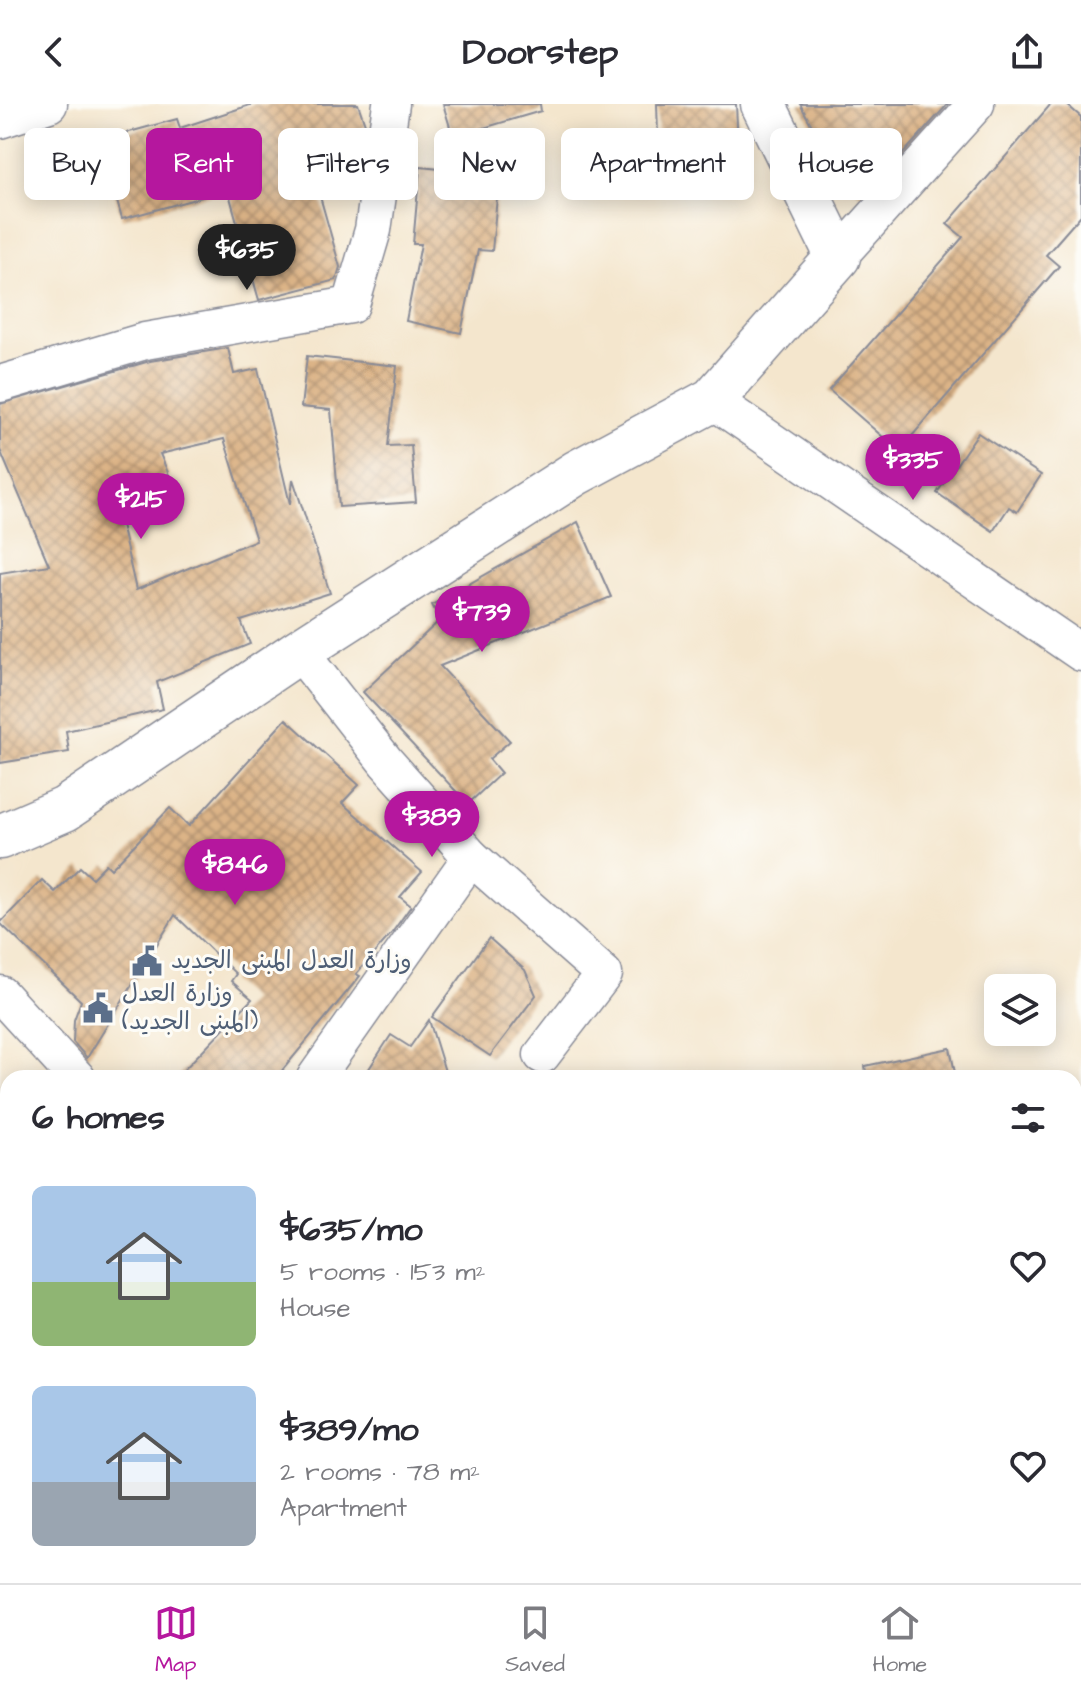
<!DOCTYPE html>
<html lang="en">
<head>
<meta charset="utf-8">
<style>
	:root { --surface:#fff; --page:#f2f2f3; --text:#2b2b33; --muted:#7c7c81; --line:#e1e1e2; --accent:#b5179e }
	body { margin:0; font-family:"Architects Daughter","Playpen Sans Arabic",sans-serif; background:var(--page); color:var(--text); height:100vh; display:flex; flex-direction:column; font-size:30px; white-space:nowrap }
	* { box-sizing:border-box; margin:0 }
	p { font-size:26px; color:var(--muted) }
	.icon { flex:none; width:44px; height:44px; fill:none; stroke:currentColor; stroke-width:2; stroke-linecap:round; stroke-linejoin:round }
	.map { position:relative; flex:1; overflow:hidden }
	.drawer { position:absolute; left:0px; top:966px; width:1082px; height:514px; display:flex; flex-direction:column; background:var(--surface); border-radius:24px 24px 0 0; box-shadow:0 4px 20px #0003 }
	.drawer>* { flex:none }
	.guide { position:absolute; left:24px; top:24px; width:1034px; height:72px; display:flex; gap:16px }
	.buttons { position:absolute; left:984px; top:870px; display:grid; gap:16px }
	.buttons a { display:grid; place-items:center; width:72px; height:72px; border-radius:12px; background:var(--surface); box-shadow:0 4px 20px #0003; font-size:40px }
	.price { position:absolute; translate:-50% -68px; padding:0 18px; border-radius:28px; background:var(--accent); color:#fff; font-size:26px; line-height:52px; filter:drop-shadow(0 2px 4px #0008) }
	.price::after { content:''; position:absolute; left:50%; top:48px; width:24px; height:18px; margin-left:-12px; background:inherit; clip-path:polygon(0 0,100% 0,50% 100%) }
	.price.active { background:#222; color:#fff }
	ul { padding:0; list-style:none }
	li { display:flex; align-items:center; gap:24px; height:200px; padding:0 32px }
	li span { display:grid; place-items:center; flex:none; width:224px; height:160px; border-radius:12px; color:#555 }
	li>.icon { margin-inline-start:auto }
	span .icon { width:96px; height:96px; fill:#fffc; stroke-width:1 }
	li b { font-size:34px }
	h2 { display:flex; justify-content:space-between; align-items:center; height:96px; padding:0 32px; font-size:34px }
	.pill { padding:0 28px; border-radius:12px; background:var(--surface); box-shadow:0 4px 20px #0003; font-size:28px; line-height:72px }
	.pill.active { background:var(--accent); color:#fff }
	header { display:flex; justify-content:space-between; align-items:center; height:104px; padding:0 32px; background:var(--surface); font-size:36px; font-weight:700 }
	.dock { display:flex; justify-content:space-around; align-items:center; height:112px; border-top:2px solid var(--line); background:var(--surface); font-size:22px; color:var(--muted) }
	.dock a { display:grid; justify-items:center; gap:4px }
	.dock .active { color:var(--accent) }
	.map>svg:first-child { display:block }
	.building { fill:url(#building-cross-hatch); fill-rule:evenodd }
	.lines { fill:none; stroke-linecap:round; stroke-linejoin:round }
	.street-casing { stroke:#888a96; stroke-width:39 }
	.secondary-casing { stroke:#888a96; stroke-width:47 }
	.street { stroke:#fff; stroke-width:36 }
	.secondary { stroke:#fff; stroke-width:44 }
	.labels { text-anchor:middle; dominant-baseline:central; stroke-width:6; stroke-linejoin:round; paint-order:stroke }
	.service-label { font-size:24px; fill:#4e5e75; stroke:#fdfcf7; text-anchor:start }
</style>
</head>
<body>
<header><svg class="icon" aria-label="back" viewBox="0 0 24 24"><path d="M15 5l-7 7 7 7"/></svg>Doorstep<svg class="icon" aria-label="share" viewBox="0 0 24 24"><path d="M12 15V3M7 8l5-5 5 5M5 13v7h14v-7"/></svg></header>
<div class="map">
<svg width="1081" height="1479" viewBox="0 0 1081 1479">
	<defs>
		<pattern id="building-cross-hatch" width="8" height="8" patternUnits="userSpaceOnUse" patternTransform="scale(2)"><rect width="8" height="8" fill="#dcb487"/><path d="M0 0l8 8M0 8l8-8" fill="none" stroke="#b29372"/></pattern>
	</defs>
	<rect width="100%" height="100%" fill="#fdfcf7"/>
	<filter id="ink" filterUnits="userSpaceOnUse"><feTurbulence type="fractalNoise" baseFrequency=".0125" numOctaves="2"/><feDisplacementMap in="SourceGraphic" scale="16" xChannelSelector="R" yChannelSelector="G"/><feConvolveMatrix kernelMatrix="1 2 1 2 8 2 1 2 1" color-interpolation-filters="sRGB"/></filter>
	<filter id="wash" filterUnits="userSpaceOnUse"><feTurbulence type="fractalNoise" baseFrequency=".006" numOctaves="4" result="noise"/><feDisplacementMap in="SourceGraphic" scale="32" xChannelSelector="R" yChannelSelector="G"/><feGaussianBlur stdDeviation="1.8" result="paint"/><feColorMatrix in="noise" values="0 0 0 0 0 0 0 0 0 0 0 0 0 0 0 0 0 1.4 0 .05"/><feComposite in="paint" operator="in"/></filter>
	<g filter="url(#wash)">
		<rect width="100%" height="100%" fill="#f4e6cd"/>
		<g id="blocks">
			<g class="building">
				<polygon points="253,0 358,0 366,23 306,43 340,163 336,176 259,196 228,86 122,115 100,36 177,15 180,24"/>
				<polygon points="443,0 540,0 541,7 453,33"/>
				<polygon points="657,0 736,0 738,42 730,42 731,61 659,63"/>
				<polygon points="800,0 948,0 864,93 841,75"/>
				<polygon points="1051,0 1066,0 1081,13 1081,111 1046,151 1059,162 899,347 829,286 963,133 947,120"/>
				<polygon points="420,63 499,71 492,147 478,146 461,229 406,217 421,140 413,140"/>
				<path d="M228,244L234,270L258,265L290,400L293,375L330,489L241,517L250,540L157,578L163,605L66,627L69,648L0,659V469L49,461L0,346V300L150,257ZM224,335L256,436L136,486L115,394L169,371L160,350Z"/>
				<polygon points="307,252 397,262 388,342 411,341 416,398 339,403 331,306 301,303"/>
				<polygon points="978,329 1041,371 1017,408 1009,403 993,427 937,389"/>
				<polygon points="578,418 611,493 440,562 510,637 489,655 501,669 468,700 363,588 440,516 432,501"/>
				<polygon points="286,615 359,681 342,699 422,768 400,793 411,802 391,830 356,870 360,872 276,974 176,974 252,895 231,877 236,870 175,811 87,954 73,938 74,916 81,897 0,819 42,776 55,788 80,763 92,774 106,760 111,765 170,704 189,722"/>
				<polygon points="489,834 525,866 536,891 490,952 432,913"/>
				<polygon points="429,916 447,974 363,974 391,931 410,943"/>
				<polygon points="950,944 956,974 867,974 865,962"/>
			</g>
		</g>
	</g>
	<g filter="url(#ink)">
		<use href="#blocks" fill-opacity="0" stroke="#888a96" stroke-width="2"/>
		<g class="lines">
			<g class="street-casing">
				<g id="street">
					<polyline points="0,16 49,0"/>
					<polyline points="838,153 976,0"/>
					<polyline points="0,280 145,237 351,201 373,126 391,0"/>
					<polyline points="712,296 1081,549"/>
					<polyline points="299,547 386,658 471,753 315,974"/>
					<polyline points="471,753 604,870 542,951"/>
					<polyline points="0,890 77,974"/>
					<polyline points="1074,1140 1081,1142"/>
					<polyline points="0,1399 8,1407"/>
					<polyline points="74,1472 82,1479"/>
					<polyline points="536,1472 540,1479"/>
				</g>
			</g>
			<g class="secondary-casing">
				<polyline id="secondary" points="0,733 65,705 299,547 576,369 712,296 838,153 763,0"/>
			</g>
			<use href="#street" class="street"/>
			<use href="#secondary" class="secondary"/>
		</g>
	</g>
	<defs>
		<g id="civic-bare" transform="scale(2.4)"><path d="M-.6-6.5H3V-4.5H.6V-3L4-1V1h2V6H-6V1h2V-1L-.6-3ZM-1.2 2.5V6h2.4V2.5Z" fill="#5c6f8a" stroke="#fdfcf7" stroke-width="2.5" paint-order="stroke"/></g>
	</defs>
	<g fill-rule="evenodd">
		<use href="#civic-bare" x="147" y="857"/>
		<use href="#civic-bare" x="98" y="904"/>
	</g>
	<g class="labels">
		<g class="service-label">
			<text x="171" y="857">وزارة العدل المبنى الجديد</text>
			<text x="122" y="890">وزارة العدل<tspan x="122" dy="28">(المبنى الجديد)</tspan></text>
		</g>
	</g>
</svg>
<div class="buttons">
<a><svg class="icon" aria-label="layers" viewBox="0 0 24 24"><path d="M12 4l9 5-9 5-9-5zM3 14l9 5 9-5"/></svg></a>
</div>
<b class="price active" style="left:247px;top:188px">$635</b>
<b class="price" style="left:913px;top:398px">$335</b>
<b class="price" style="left:141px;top:437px">$215</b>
<b class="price" style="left:482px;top:550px">$739</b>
<b class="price" style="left:432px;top:755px">$389</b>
<b class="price" style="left:235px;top:803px">$846</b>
<div class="guide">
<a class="pill">Buy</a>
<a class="pill active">Rent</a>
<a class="pill">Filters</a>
<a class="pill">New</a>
<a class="pill">Apartment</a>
<a class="pill">House</a>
</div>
<section class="drawer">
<h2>6 homes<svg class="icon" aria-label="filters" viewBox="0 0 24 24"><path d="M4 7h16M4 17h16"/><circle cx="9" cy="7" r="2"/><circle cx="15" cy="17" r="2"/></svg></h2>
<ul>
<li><span style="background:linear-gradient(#a9c7e8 60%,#8fb573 0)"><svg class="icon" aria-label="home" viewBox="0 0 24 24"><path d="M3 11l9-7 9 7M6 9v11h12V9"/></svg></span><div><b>$635/mo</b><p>5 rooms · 153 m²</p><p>House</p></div><svg class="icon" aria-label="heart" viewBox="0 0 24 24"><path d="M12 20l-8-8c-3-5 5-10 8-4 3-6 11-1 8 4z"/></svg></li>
<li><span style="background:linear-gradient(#a9c7e8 60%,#9aa5b1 0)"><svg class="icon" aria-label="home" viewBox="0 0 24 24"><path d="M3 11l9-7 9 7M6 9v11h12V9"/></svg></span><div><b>$389/mo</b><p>2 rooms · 78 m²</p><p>Apartment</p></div><svg class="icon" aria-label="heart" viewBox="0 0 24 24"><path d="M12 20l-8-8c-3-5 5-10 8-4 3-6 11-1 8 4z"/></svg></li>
</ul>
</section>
</div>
<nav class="dock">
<a class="active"><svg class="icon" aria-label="map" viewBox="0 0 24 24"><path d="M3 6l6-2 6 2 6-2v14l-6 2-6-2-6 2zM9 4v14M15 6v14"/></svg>Map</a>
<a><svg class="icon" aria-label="saved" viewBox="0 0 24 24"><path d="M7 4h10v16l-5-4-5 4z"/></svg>Saved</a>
<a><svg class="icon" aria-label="home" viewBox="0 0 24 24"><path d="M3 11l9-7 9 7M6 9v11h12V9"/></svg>Home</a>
</nav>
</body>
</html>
